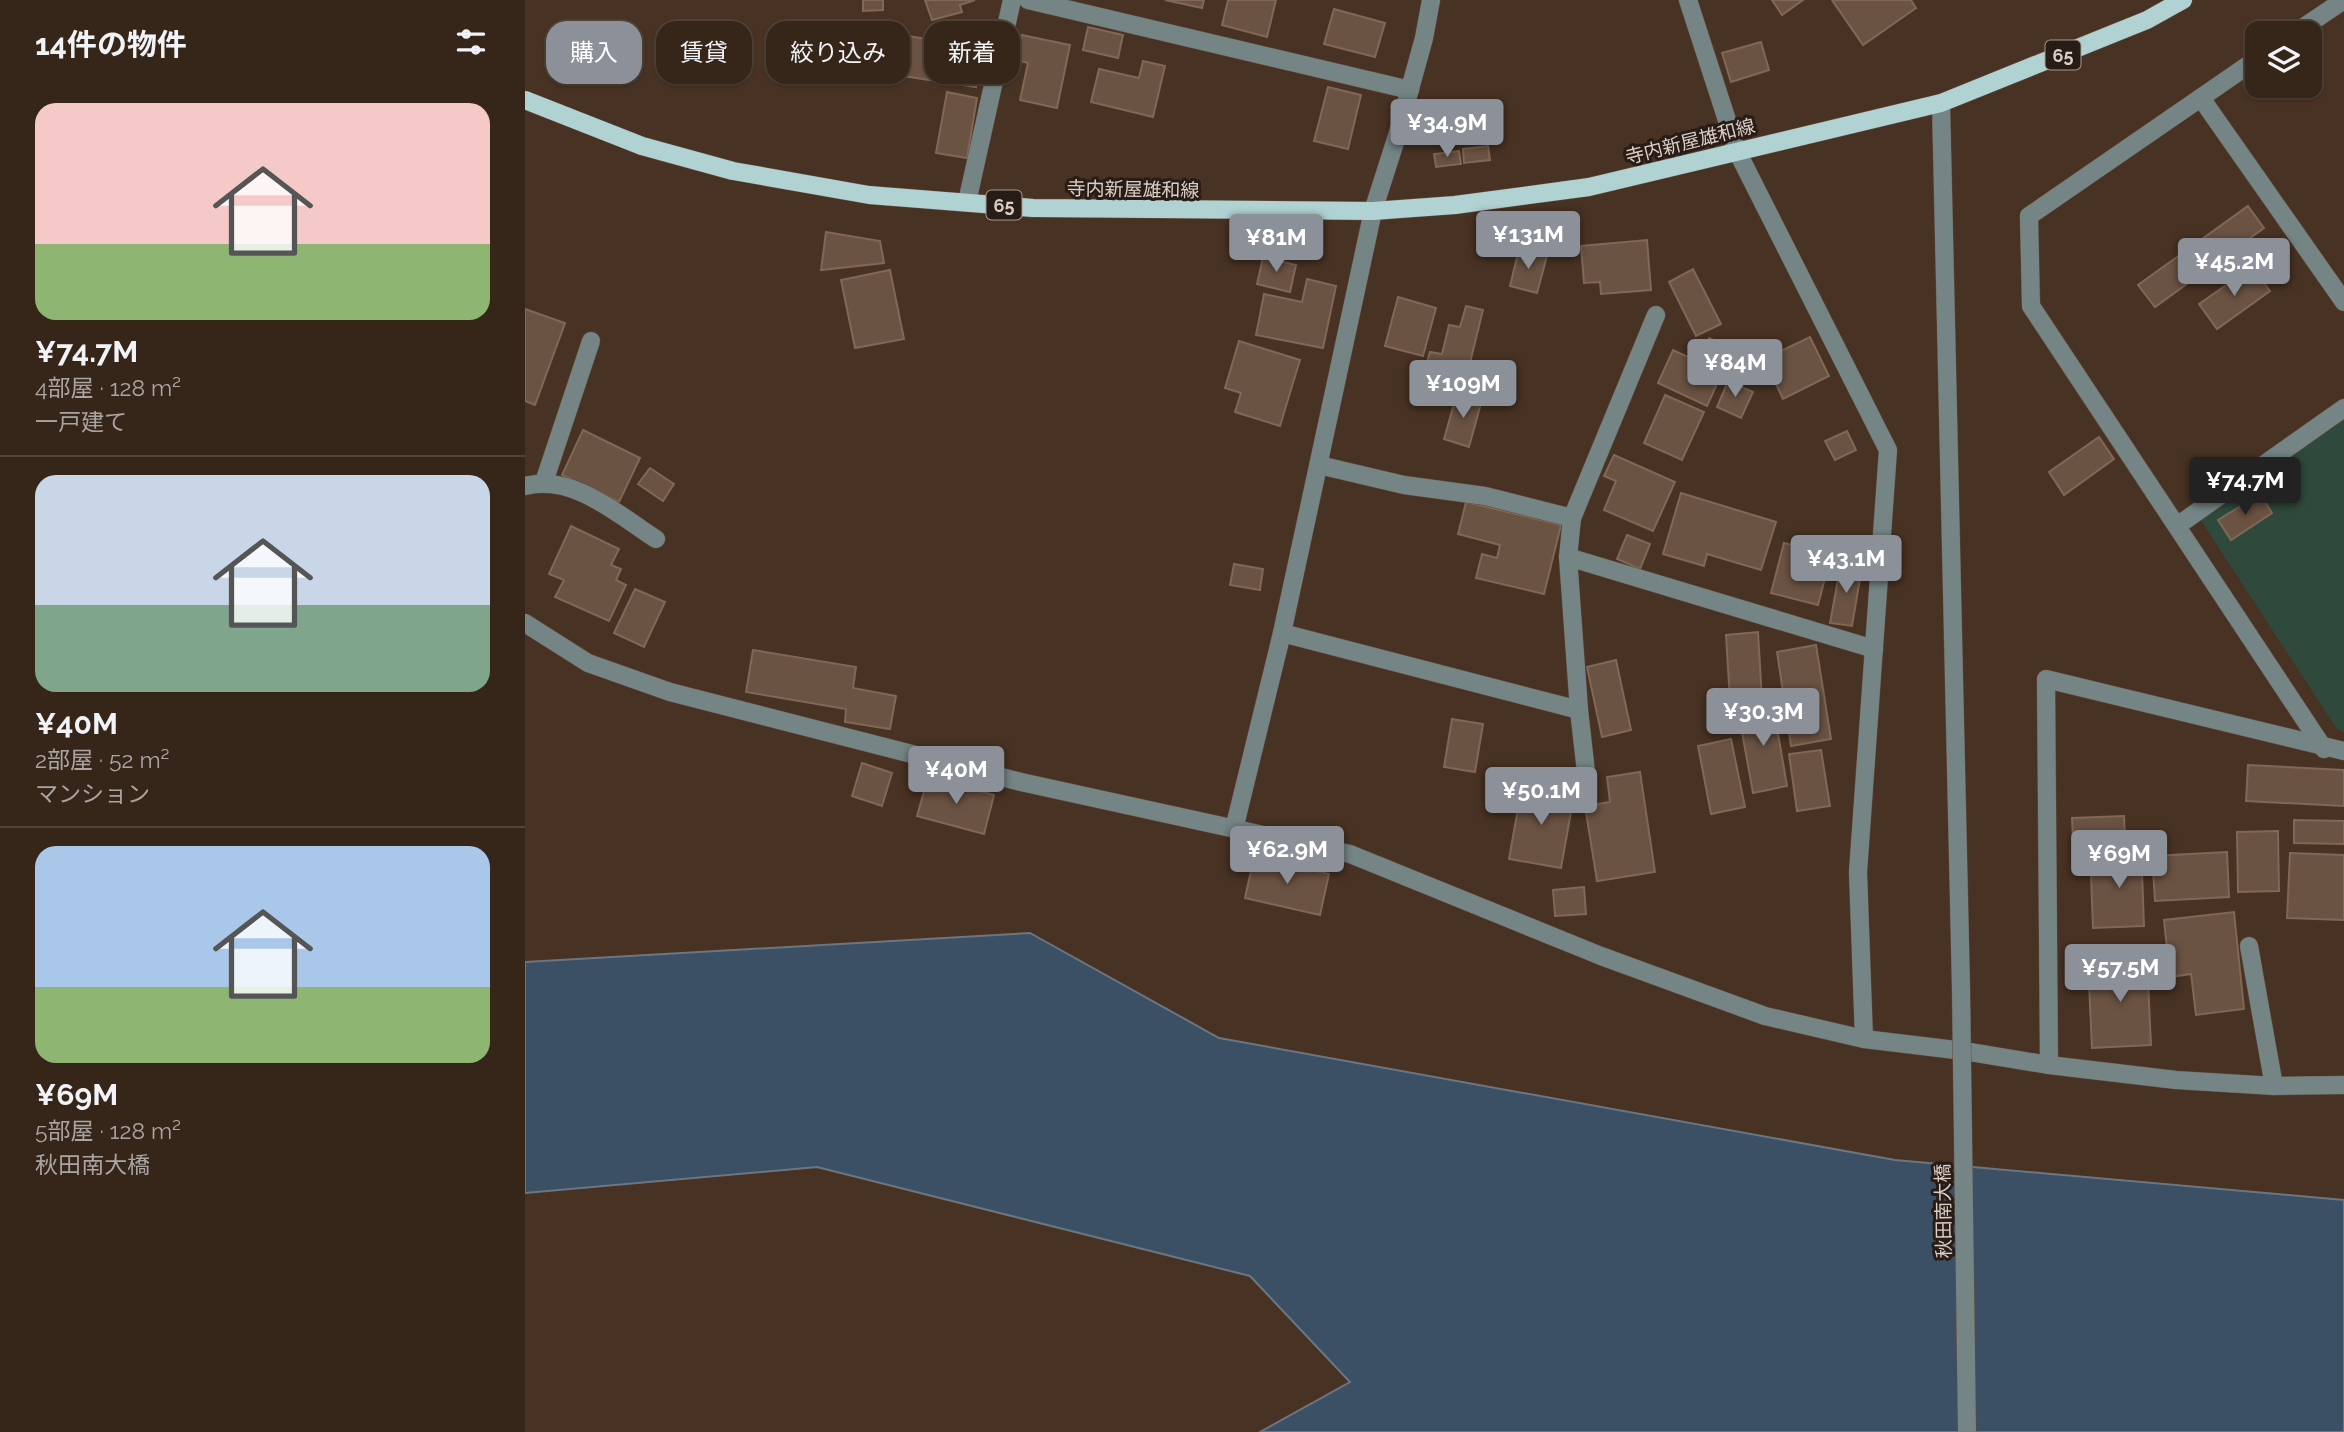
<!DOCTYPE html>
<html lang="ja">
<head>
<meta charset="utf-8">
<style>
	:root { --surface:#36261a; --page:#3d2e23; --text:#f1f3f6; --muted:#aaa5a2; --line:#504339; --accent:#8c9099 }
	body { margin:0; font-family:Raleway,"Noto Sans JP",sans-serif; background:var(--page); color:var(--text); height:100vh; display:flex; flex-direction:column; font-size:26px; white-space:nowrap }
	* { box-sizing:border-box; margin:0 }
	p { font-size:23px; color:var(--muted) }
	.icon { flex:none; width:38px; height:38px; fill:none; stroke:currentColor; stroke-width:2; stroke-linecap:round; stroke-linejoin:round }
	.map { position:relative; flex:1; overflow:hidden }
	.details { display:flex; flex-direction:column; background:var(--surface); width:525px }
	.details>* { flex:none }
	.top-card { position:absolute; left:21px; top:21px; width:665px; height:63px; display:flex; gap:14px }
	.tools { position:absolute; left:1720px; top:21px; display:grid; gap:14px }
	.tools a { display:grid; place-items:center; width:77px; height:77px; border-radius:14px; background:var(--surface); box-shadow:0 2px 5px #0004,0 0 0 2px var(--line); font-size:35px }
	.price { position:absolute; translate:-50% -60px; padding:0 16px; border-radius:7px; background:var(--accent); color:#fff; font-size:23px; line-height:46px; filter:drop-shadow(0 2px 4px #0008) }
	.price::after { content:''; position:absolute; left:50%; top:42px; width:21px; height:16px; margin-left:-10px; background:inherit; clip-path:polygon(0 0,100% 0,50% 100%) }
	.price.selected { background:#222; color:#fff }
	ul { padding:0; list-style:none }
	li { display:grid; align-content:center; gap:14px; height:371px; padding:0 35px }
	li+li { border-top:2px solid var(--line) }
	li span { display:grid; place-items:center; height:217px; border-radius:21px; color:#555 }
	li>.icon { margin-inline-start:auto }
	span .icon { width:126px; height:126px; fill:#fffc; stroke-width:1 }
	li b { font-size:30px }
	h2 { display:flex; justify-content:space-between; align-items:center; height:84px; padding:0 35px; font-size:30px }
	.chip { padding:0 24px; border-radius:21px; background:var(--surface); box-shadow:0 2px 5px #0004,0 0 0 2px var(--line); font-size:24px; line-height:63px }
	.chip.selected { background:var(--accent); color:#fff }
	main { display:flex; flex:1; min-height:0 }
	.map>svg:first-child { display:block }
	.green { fill:#2f4a3c }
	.water { fill:#3b5064; stroke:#6b7681; stroke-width:2 }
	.building { fill:#6b5343; stroke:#806756; stroke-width:2 }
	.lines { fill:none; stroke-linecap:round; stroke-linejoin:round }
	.minor-casing { stroke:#634e40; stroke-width:19 }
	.major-casing { stroke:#634e40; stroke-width:19 }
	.minor { stroke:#758586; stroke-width:18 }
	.major { stroke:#b1d2d3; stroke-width:18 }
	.minor-bridge-casing { stroke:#634e40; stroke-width:19; stroke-linecap:butt }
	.minor-bridge { stroke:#758586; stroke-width:18 }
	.labels { text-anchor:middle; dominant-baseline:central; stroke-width:6; stroke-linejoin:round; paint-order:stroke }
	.shield { fill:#271c16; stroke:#a69990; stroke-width:2 }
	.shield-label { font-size:18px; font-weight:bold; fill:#dccec5 }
	.street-label { font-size:19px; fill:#dccec5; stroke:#271c16 }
</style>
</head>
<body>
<main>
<section class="details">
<h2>14件の物件<svg class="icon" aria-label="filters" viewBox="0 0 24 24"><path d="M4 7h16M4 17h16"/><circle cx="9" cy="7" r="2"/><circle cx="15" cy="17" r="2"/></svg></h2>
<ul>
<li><span style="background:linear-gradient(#f6c9c9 65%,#8fb573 0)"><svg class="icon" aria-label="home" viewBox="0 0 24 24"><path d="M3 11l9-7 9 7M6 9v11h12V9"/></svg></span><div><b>¥74.7M</b><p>4部屋 · 128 m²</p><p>一戸建て</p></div></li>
<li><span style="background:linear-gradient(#c9d6e8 60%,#7fa58c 0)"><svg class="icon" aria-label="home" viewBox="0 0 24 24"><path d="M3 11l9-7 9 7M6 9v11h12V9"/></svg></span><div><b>¥40M</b><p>2部屋 · 52 m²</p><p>マンション</p></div></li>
<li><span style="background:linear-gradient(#a9c7e8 65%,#8fb573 0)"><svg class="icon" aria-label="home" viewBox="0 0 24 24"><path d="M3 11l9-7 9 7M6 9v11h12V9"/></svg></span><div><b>¥69M</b><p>5部屋 · 128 m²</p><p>秋田南大橋</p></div></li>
</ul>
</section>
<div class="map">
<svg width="1819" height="1432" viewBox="0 0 1819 1432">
	<rect width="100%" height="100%" fill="#483223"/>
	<polygon class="green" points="1819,420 1819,732 1812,729 1675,519"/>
	<polygon class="water" points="505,933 694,1038 1370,1160 1819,1200 1819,1432 735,1432 825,1382 725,1276 292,1167 0,1193 0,962"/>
	<g class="building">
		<polygon points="338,0 358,0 358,10 338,11"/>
		<polygon points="400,0 450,0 435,5 437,12 407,20"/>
		<polygon points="640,0 679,0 677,8"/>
		<polygon points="703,0 751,0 742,37 697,25"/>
		<polygon points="1247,0 1278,0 1257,15"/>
		<polygon points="1307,0 1386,0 1391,8 1338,45"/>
		<polygon points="809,9 860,23 850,57 799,44"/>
		<polygon points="563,27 598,35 593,58 558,50"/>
		<polygon points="497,35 545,45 532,108 495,100 503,63 492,60"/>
		<polygon points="383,36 428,43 427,53 455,57 451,87 377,76"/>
		<polygon points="1236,42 1244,70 1206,82 1197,53"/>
		<polygon points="618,61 640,66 628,117 566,102 574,69 614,78"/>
		<polygon points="803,87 836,95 823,149 789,141"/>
		<polygon points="422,92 452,98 442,158 411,153"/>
		<polygon points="963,146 965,160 939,163 938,149"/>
		<polygon points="934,151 936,164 911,167 909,154"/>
		<polygon points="1723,206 1739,228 1630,307 1613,285"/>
		<polygon points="301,232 355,241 359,263 296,270"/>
		<polygon points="1122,240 1126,290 1076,294 1075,282 1059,283 1056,246"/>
		<polygon points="994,249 1022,256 1012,293 985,286"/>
		<polygon points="738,257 771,265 765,292 732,284"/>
		<polygon points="1727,267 1745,291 1692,329 1674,304"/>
		<polygon points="1168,269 1196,324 1171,336 1144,282"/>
		<polygon points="365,270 379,339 330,348 316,280"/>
		<polygon points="782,279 811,286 798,348 731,335 739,294 777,302"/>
		<polygon points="873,297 911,308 898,356 860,346"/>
		<polygon points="941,306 958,310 941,379 900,369 905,352 917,354 924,325 935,327"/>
		<polygon points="0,309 40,323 10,405 0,401"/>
		<polygon points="1285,337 1304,376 1258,399 1239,359"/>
		<polygon points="1184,338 1208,349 1182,406 1133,383 1148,350 1174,362"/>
		<polygon points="714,341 775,360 755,426 710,412 716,393 700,388"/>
		<polygon points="1203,381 1228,392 1216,418 1192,407"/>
		<polygon points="932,393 957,400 944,447 919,439"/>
		<polygon points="1140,395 1179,412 1157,460 1119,443"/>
		<polygon points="58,430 115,458 94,502 37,475"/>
		<polygon points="1322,431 1331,450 1310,460 1300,441"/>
		<polygon points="1574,437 1589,459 1539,495 1524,472"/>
		<polygon points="1089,455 1150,482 1128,531 1079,510 1091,481 1079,476"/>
		<polygon points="125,468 149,484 138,501 113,484"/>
		<polygon points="1156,493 1251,522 1236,570 1182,554 1179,566 1138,554"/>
		<polygon points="1735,494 1747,513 1706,540 1693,520"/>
		<polygon points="941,502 1036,525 1019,594 951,578 957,554 972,558 975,545 933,534"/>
		<polygon points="46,526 94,549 86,565 96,569 91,580 101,585 84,621 30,597 39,580 24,574"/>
		<polygon points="1102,535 1125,544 1115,569 1092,559"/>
		<polygon points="1259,543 1306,555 1293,605 1246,593"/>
		<polygon points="1316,563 1337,567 1327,626 1305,623"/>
		<polygon points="709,564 738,569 735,590 705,585"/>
		<polygon points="110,589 140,602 119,647 89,633"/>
		<polygon points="1233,632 1237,699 1205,701 1201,635"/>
		<polygon points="1291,645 1306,739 1266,746 1252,652"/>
		<polygon points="228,650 331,667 328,688 371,696 365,729 320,722 321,709 221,692"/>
		<polygon points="1091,660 1106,730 1077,737 1062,667"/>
		<polygon points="1248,704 1262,786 1228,793 1213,710"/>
		<polygon points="927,719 958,724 950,772 919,767"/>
		<polygon points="1206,739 1220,807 1186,814 1173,746"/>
		<polygon points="1296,750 1305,806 1272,811 1264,754"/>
		<polygon points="337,763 367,773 357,806 327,796"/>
		<polygon points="1723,765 1819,770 1819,806 1721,801"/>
		<polygon points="1115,772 1130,872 1072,881 1060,806 1085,802 1082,777"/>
		<polygon points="403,777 469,795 459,834 392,816"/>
		<polygon points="997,786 1049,795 1036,868 984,859"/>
		<polygon points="1599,816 1600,838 1548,840 1547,818"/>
		<polygon points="1769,820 1819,821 1819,844 1769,843"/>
		<polygon points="1753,831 1754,891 1713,892 1712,832"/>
		<polygon points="1616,845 1619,926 1568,928 1566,875 1583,874 1583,846"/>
		<polygon points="1702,852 1704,897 1630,901 1627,856"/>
		<polygon points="1765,853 1819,855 1819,920 1762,918"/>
		<polygon points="729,857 804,874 795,915 720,898"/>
		<polygon points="1059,887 1061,914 1030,916 1028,890"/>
		<polygon points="1709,912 1719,1009 1671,1015 1666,974 1645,977 1639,920"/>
		<polygon points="1622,959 1626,1045 1567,1048 1563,962"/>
	</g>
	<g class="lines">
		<g class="minor-casing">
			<g id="minor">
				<polyline points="503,0 885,90"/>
				<polyline points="1163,0 1212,151 1363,450 1333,872 1339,1039"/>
				<polyline points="1770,33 1819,0"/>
				<polyline points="1732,59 1504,216 1506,306 1799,749"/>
				<polyline points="1676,98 1819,302"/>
				<polyline points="1416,103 1436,989"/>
				<polyline points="442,202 487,0"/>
				<polyline points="794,465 879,485 960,496 1047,518 1043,557"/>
				<polyline points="19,482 66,341"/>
				<path d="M0,486C49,474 92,514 131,539"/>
				<polyline points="1047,518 1131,315"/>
				<polyline points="1652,526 1819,408"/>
				<polyline points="0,623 63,663 145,692 496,782 825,854 1076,956 1240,1016 1339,1039 1439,1051 1524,1065 1651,1080 1749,1086 1819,1085"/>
				<polyline points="757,633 1054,710 1043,557 1349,649"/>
				<polyline points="1054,710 1062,781"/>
				<polyline points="709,829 757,633 848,211 872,136 899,38 906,0"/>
				<polyline points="1724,946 1749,1086"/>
				<polyline points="1524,1065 1521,679 1819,751"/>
			</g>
		</g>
		<g class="major-casing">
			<polyline id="major" points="0,100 117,146 208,171 344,195 508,208 848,211 930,205 1064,187 1416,103 1622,20 1658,0"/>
		</g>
		<use href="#minor" class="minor"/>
		<use href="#major" class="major"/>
		<g class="minor-bridge-casing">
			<polyline id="minor-bridge" points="1436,989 1442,1432"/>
		</g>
		<use href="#minor-bridge" class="minor-bridge"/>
	</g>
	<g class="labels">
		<g class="shield">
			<rect x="1520.5" y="40.5" width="35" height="29" rx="5"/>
			<rect x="461.5" y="190.5" width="35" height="29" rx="5"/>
		</g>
		<g class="shield-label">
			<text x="1538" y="55">65</text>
			<text x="479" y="205">65</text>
		</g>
		<g class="street-label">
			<text transform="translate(1165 141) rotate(-14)">寺内新屋雄和線</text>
			<text transform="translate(608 189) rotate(1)">寺内新屋雄和線</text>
			<text transform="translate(1418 1211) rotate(-91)">秋田南大橋</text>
		</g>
	</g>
</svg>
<div class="tools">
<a><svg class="icon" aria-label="layers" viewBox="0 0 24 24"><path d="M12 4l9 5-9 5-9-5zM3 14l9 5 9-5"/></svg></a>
</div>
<b class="price" style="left:922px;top:159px">¥34.9M</b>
<b class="price" style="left:1003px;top:271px">¥131M</b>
<b class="price" style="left:751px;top:274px">¥81M</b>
<b class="price" style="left:1709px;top:298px">¥45.2M</b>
<b class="price" style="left:1210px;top:399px">¥84M</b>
<b class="price" style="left:938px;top:420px">¥109M</b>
<b class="price selected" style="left:1720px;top:517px">¥74.7M</b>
<b class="price" style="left:1321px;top:595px">¥43.1M</b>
<b class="price" style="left:1238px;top:748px">¥30.3M</b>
<b class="price" style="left:431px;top:806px">¥40M</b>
<b class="price" style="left:1016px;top:827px">¥50.1M</b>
<b class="price" style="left:762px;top:886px">¥62.9M</b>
<b class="price" style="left:1594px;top:890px">¥69M</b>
<b class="price" style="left:1595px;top:1004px">¥57.5M</b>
<div class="top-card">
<a class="chip selected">購入</a>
<a class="chip">賃貸</a>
<a class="chip">絞り込み</a>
<a class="chip">新着</a>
</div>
</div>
</main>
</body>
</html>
